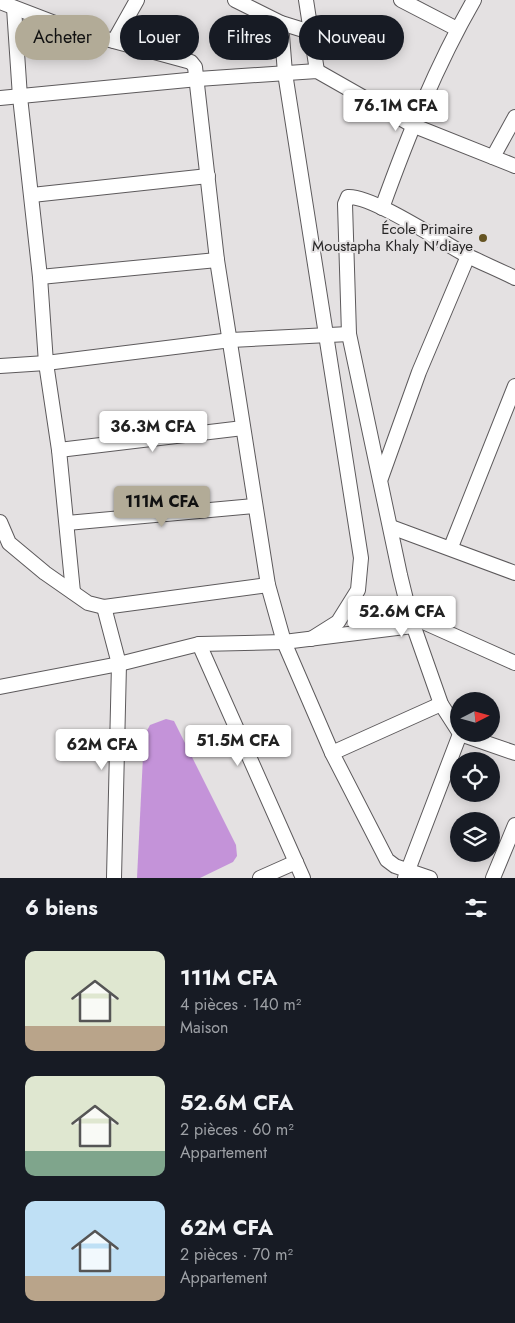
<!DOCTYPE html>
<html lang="fr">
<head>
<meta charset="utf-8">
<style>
	:root { --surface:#171b24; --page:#242831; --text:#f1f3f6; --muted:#9ea1a6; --accent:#b2ab97 }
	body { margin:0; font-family:Jost,sans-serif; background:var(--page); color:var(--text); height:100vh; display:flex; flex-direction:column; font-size:19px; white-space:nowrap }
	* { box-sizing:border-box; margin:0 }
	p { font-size:16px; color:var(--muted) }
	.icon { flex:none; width:28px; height:28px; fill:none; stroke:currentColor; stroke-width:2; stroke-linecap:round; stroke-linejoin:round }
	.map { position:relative; height:878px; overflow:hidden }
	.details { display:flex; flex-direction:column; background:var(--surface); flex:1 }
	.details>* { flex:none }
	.guide { position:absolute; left:15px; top:15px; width:485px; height:45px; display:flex; gap:10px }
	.needle { width:32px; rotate:84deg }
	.controls { position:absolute; left:450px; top:692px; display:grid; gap:10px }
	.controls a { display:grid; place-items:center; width:50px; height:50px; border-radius:50%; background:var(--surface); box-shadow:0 2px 12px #0003; font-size:25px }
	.price { position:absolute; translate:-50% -42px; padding:0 11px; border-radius:5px; background:#fff; color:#222; font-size:16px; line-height:32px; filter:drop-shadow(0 1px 2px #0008) }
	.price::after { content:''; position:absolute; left:50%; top:30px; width:15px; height:11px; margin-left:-8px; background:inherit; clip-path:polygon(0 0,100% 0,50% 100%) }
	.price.active { background:var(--accent); color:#111 }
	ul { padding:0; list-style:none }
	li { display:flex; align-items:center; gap:15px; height:125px; padding:0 25px }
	li span { display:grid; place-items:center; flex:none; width:140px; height:100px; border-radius:10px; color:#555 }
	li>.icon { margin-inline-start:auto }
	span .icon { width:60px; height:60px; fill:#fffc; stroke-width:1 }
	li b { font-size:21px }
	h2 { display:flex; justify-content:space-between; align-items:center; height:60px; padding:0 25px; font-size:21px }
	.tag { padding:0 18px; border-radius:22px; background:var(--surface); box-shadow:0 2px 12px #0003; font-size:18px; line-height:45px }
	.tag.active { background:var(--accent); color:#111 }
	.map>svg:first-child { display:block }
	.water { fill:#c493d9 }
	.building { fill:#cac6c6 }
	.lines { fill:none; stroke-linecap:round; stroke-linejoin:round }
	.street-casing { stroke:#5d5a5c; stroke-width:16 }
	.street { stroke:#fff; stroke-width:14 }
	.poi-dot { fill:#655422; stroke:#e4e1e2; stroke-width:2 }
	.labels { text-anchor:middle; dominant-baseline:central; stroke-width:4; stroke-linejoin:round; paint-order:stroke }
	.poi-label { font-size:15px; fill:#262525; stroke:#e4e1e2; text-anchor:end }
</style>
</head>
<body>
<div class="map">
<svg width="515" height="878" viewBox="0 0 515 878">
	<rect width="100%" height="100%" fill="#e4e1e2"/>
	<polygon class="water" points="166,719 174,721 236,845 237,856 233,862 200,878 137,878 144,736 150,725"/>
	<polygon class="building" points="89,742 112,746 109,763 86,759"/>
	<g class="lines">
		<g class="street-casing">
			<g id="street">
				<polyline points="235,0 281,23 310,32"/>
				<polyline points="306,0 317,71"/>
				<polyline points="401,0 457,29"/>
				<polyline points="0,2 73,30 191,62 195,67 217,260 268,585 284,642 332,753 387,860 395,866 430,878"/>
				<polyline points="14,8 20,97 40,277 46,363 59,450 73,592"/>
				<polyline points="281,23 285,73 361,558 358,590 338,622 311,639"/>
				<polyline points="114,41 137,0"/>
				<polyline points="0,98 198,79 317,71 412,125 515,166"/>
				<polyline points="493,157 515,117"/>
				<polyline points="32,195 208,176"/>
				<path d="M382,208C408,136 436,66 474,0"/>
				<polyline points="40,277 217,260"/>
				<polyline points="0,366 46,363 231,340 349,334"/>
				<polyline points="59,450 243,428"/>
				<polyline points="381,478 419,372 468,256"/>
				<polyline points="0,522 9,543 45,573 88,603 104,607 268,585"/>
				<polyline points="67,523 254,506"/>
				<polyline points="391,527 515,573"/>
				<polyline points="451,547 515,386"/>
				<polyline points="104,607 119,664 114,878"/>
				<polyline points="410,616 515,663"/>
				<polyline points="199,644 303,878"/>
				<polyline points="0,687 119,664 199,644 284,642 413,626"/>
				<path d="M459,732L441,704L410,616L400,575L349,334L345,204L348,197C371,195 442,242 466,255C482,263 499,270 515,278"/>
				<polyline points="460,734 515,753"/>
				<polyline points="332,753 441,704"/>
				<polyline points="260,878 296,862"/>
				<polyline points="405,878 460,734"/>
				<polyline points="493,878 515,825"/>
			</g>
		</g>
		<use href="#street" class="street"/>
	</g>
	<circle class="poi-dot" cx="483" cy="238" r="5"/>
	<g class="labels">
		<g class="poi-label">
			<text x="473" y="229">École Primaire<tspan x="473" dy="17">Moustapha Khaly N'diaye</tspan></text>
		</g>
	</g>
</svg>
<div class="controls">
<a><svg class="needle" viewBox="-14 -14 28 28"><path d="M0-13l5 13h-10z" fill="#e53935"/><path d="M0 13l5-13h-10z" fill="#9ea1a6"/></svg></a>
<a><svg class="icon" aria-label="locate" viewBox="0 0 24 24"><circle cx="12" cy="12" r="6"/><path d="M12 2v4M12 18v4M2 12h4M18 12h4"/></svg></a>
<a><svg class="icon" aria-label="layers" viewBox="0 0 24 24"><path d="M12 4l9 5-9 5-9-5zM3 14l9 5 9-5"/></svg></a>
</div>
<b class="price" style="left:396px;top:132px">76.1M CFA</b>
<b class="price" style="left:153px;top:453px">36.3M CFA</b>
<b class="price active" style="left:162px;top:528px">111M CFA</b>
<b class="price" style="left:402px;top:638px">52.6M CFA</b>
<b class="price" style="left:238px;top:767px">51.5M CFA</b>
<b class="price" style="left:102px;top:771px">62M CFA</b>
<div class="guide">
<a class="tag active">Acheter</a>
<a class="tag">Louer</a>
<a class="tag">Filtres</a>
<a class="tag">Nouveau</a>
</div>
</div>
<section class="details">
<h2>6 biens<svg class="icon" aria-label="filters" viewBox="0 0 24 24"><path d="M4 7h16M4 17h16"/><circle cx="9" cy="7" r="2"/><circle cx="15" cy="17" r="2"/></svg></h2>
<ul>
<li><span style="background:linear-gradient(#dfe7d0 75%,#b9a48a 0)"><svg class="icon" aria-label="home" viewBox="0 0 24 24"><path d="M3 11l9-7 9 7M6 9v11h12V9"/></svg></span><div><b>111M CFA</b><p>4 pièces · 140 m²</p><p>Maison</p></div></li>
<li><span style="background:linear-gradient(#dfe7d0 75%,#7fa58c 0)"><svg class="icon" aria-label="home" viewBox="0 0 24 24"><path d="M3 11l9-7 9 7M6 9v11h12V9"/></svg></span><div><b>52.6M CFA</b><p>2 pièces · 60 m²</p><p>Appartement</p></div></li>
<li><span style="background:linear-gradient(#bfe0f5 75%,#b9a48a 0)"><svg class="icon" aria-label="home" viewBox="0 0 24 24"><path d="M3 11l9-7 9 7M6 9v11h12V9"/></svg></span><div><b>62M CFA</b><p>2 pièces · 70 m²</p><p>Appartement</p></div></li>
</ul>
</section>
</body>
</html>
